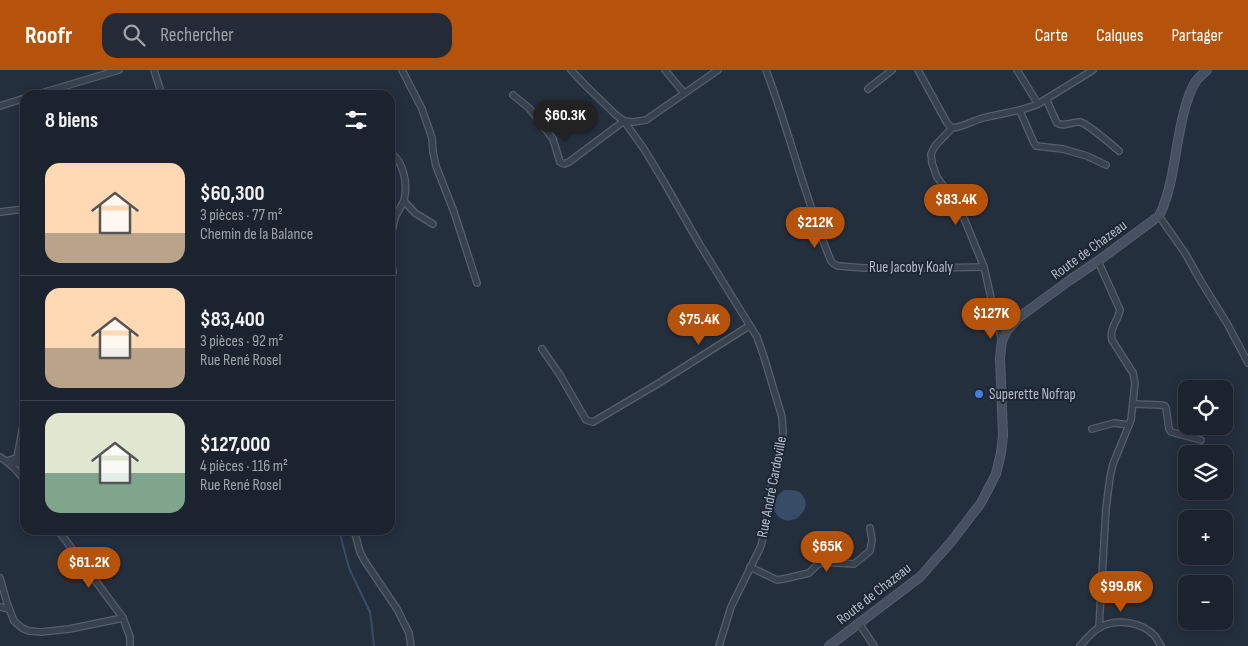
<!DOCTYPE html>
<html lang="fr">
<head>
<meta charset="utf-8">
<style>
	:root { --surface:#1b232e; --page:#242b36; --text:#f1f3f6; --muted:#a0a4aa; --line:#39404a; --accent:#b45309 }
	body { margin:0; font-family:"Sofia Sans Condensed",sans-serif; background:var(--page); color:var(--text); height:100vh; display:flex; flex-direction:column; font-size:19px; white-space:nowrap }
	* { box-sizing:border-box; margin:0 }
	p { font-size:16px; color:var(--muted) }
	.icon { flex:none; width:28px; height:28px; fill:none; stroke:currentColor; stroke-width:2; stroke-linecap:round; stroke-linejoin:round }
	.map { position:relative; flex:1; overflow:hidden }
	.sheet { position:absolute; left:20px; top:20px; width:375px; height:445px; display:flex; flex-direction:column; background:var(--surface); border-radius:15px; box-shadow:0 2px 12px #0003,0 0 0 1px var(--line) }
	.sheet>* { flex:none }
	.buttons { position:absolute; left:1178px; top:310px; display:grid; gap:10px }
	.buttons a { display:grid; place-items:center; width:55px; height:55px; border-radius:10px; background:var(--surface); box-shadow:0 2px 12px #0003,0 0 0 1px var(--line); font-size:25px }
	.price { position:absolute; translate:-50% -42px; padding:0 11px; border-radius:18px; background:var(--accent); color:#fff; font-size:16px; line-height:32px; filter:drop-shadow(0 1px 2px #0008) }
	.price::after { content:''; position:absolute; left:50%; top:30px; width:15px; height:11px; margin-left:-8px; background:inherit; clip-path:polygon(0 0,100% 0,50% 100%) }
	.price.on { background:#222; color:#fff }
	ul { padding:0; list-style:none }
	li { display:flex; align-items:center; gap:15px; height:125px; padding:0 25px }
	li+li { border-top:1px solid var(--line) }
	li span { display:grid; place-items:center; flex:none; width:140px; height:100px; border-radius:15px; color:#555 }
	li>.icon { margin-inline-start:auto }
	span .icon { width:60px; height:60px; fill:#fffc; stroke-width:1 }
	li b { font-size:21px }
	h2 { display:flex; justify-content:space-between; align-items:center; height:60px; padding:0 25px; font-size:21px }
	header { display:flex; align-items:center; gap:30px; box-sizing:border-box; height:70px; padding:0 25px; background:var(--accent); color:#fff }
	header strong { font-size:24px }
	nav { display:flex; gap:28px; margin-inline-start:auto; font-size:18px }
	.search { width:350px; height:45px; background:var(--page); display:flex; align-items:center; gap:12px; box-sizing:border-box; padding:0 18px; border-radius:15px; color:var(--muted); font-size:19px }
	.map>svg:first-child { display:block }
	.water { fill:#394c67 }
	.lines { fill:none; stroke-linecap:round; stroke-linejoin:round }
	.stream { stroke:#394c67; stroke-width:2 }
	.minor-casing { stroke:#565f6c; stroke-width:8 }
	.secondary-casing { stroke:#565f6c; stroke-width:10 }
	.minor { stroke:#38414e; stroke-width:5.5 }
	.secondary { stroke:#465061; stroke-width:8 }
	.shop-dot { fill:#3f7fe0; stroke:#1d2633; stroke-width:2 }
	.labels { text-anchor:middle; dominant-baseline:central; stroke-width:4; stroke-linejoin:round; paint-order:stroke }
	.street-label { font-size:15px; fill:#b4bcc9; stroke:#1d2633 }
	.poi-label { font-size:15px; fill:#b4bcc9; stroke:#1d2633; text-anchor:start }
</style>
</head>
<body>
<header>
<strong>Roofr</strong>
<div class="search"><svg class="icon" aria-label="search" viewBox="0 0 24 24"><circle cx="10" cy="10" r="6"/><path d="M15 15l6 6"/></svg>Rechercher</div>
<nav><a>Carte</a><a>Calques</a><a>Partager</a></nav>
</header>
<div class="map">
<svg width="1248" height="576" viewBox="0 0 1248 576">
	<rect width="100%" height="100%" fill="#242f3e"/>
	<path class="water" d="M784,420C792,420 801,419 804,428C807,433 806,438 802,443C789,462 758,441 784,420Z"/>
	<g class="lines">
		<polyline class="stream" points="337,460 340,464 349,498 370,542 372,557 374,576"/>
		<g class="minor-casing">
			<g id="minor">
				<polyline points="154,0 162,25"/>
				<polyline points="402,0 422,39 432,68 433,82 436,96 454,142 477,213"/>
				<polyline points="571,0 585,15 616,45 624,51 633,52 646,50 718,0"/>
				<polyline points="665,0 684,23"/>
				<path d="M766,0C790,63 805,129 831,191L834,194L838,196L865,198H930L984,197"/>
				<path d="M918,0L947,53L952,58C963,57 972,51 983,48C1002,43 1020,42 1038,34L1093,0"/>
				<polyline points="1017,0 1038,34"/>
				<polyline points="868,19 892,0"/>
				<polyline points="35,25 119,0"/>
				<polyline points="513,25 529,38 553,69 560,92 564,94 569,92 624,51 644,79 664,112 700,175 757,267 764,287 782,347 783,363 779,393 772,413 766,456 761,476 731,537 719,576"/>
				<path d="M1046,29L1057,53C1065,58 1072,51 1080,52C1088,54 1112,75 1119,81"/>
				<polyline points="0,36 25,28"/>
				<polyline points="1020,41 1034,73 1036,76 1063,79 1087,86 1106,95"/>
				<polyline points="952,58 935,76 931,84 932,93 937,107 961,141 984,197 994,241 1002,270"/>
				<path d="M390,84H392C404,93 408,115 404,130C402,136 397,142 395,148C392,158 391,168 390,179"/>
				<polyline points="404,131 415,143 433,154"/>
				<polyline points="0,142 25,139"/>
				<polyline points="1159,146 1185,183 1199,208 1228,255 1248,293"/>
				<polyline points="390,185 393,202"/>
				<path d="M1098,191L1120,240C1118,251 1109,258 1112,270L1133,303L1135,313L1131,350L1113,394L1110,407L1106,438L1099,558"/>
				<polyline points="542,279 560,305 586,350 593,352 659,313 749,256"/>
				<polyline points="1134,334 1161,335 1165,336 1166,338 1169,359 1171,362 1201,370"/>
				<polyline points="1092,359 1114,353 1129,355"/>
				<path d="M0,387C10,393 19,402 25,412"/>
				<polyline points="17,388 25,345"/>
				<polyline points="7,391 25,385"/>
				<polyline points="7,391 25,395"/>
				<polyline points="58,460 123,548 130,567 130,576"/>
				<polyline points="354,460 360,482 364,490 397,539 409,563 411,576"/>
				<polyline points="750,497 777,510 788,508 809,503 817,495 823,492 854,494 870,481 872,470 870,458"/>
				<polyline points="0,508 7,533 14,551 22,558 29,561 41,562 69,559 123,548"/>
				<polyline points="0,537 9,539"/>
				<polyline points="859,553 874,576"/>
				<path d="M1080,576C1085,570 1093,561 1100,557C1117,548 1142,552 1155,566C1157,569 1159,573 1161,576"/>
			</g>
		</g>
		<g class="secondary-casing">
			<path id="secondary" d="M829,576L920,507L951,472L981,433L996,404L1001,383L1003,366L1000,287L1002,271L1006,262L1018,248L1070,210L1098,191L1159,146C1166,133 1169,119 1172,105C1177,80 1182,32 1196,11C1199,7 1203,4 1207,0"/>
		</g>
		<use href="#minor" class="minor"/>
		<use href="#secondary" class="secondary"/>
	</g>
	<circle class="shop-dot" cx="979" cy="324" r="5"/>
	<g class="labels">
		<g class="street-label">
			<text transform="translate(1089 180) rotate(-36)">Route de Chazeau</text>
			<text x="911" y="197">Rue Jacoby Koaly</text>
			<text transform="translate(772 417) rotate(-79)">Rue André Cardoville</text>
			<text transform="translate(874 524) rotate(-38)">Route de Chazeau</text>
		</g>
		<g class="poi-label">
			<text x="989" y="324">Superette Nofrap</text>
		</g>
	</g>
</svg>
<div class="buttons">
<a><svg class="icon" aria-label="locate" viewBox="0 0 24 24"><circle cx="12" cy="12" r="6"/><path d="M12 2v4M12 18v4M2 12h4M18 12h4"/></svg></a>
<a><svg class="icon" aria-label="layers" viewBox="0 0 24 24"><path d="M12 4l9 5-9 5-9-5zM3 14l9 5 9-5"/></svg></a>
<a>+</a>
<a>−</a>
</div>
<b class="price on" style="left:565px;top:72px">$60.3K</b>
<b class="price" style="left:956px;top:156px">$83.4K</b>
<b class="price" style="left:815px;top:179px">$212K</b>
<b class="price" style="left:991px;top:270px">$127K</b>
<b class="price" style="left:699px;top:276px">$75.4K</b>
<b class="price" style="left:827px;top:503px">$65K</b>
<b class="price" style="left:89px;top:519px">$61.2K</b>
<b class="price" style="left:1121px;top:543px">$99.6K</b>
<section class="sheet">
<h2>8 biens<svg class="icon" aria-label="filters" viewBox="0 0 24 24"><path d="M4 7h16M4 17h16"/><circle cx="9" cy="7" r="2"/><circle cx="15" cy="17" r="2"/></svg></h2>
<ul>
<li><span style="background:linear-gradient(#ffd9b3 70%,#b9a48a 0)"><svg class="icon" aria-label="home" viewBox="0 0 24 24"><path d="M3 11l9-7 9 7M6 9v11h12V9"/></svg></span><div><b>$60,300</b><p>3 pièces · 77 m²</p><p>Chemin de la Balance</p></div></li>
<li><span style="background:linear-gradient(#ffd9b3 60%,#b9a48a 0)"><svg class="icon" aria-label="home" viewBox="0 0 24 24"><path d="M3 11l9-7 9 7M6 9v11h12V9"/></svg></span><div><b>$83,400</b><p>3 pièces · 92 m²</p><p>Rue René Rosel</p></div></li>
<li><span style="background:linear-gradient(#dfe7d0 60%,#7fa58c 0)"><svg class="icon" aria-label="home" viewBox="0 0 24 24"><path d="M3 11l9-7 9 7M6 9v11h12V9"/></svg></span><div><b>$127,000</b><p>4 pièces · 116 m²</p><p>Rue René Rosel</p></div></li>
</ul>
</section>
</div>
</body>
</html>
